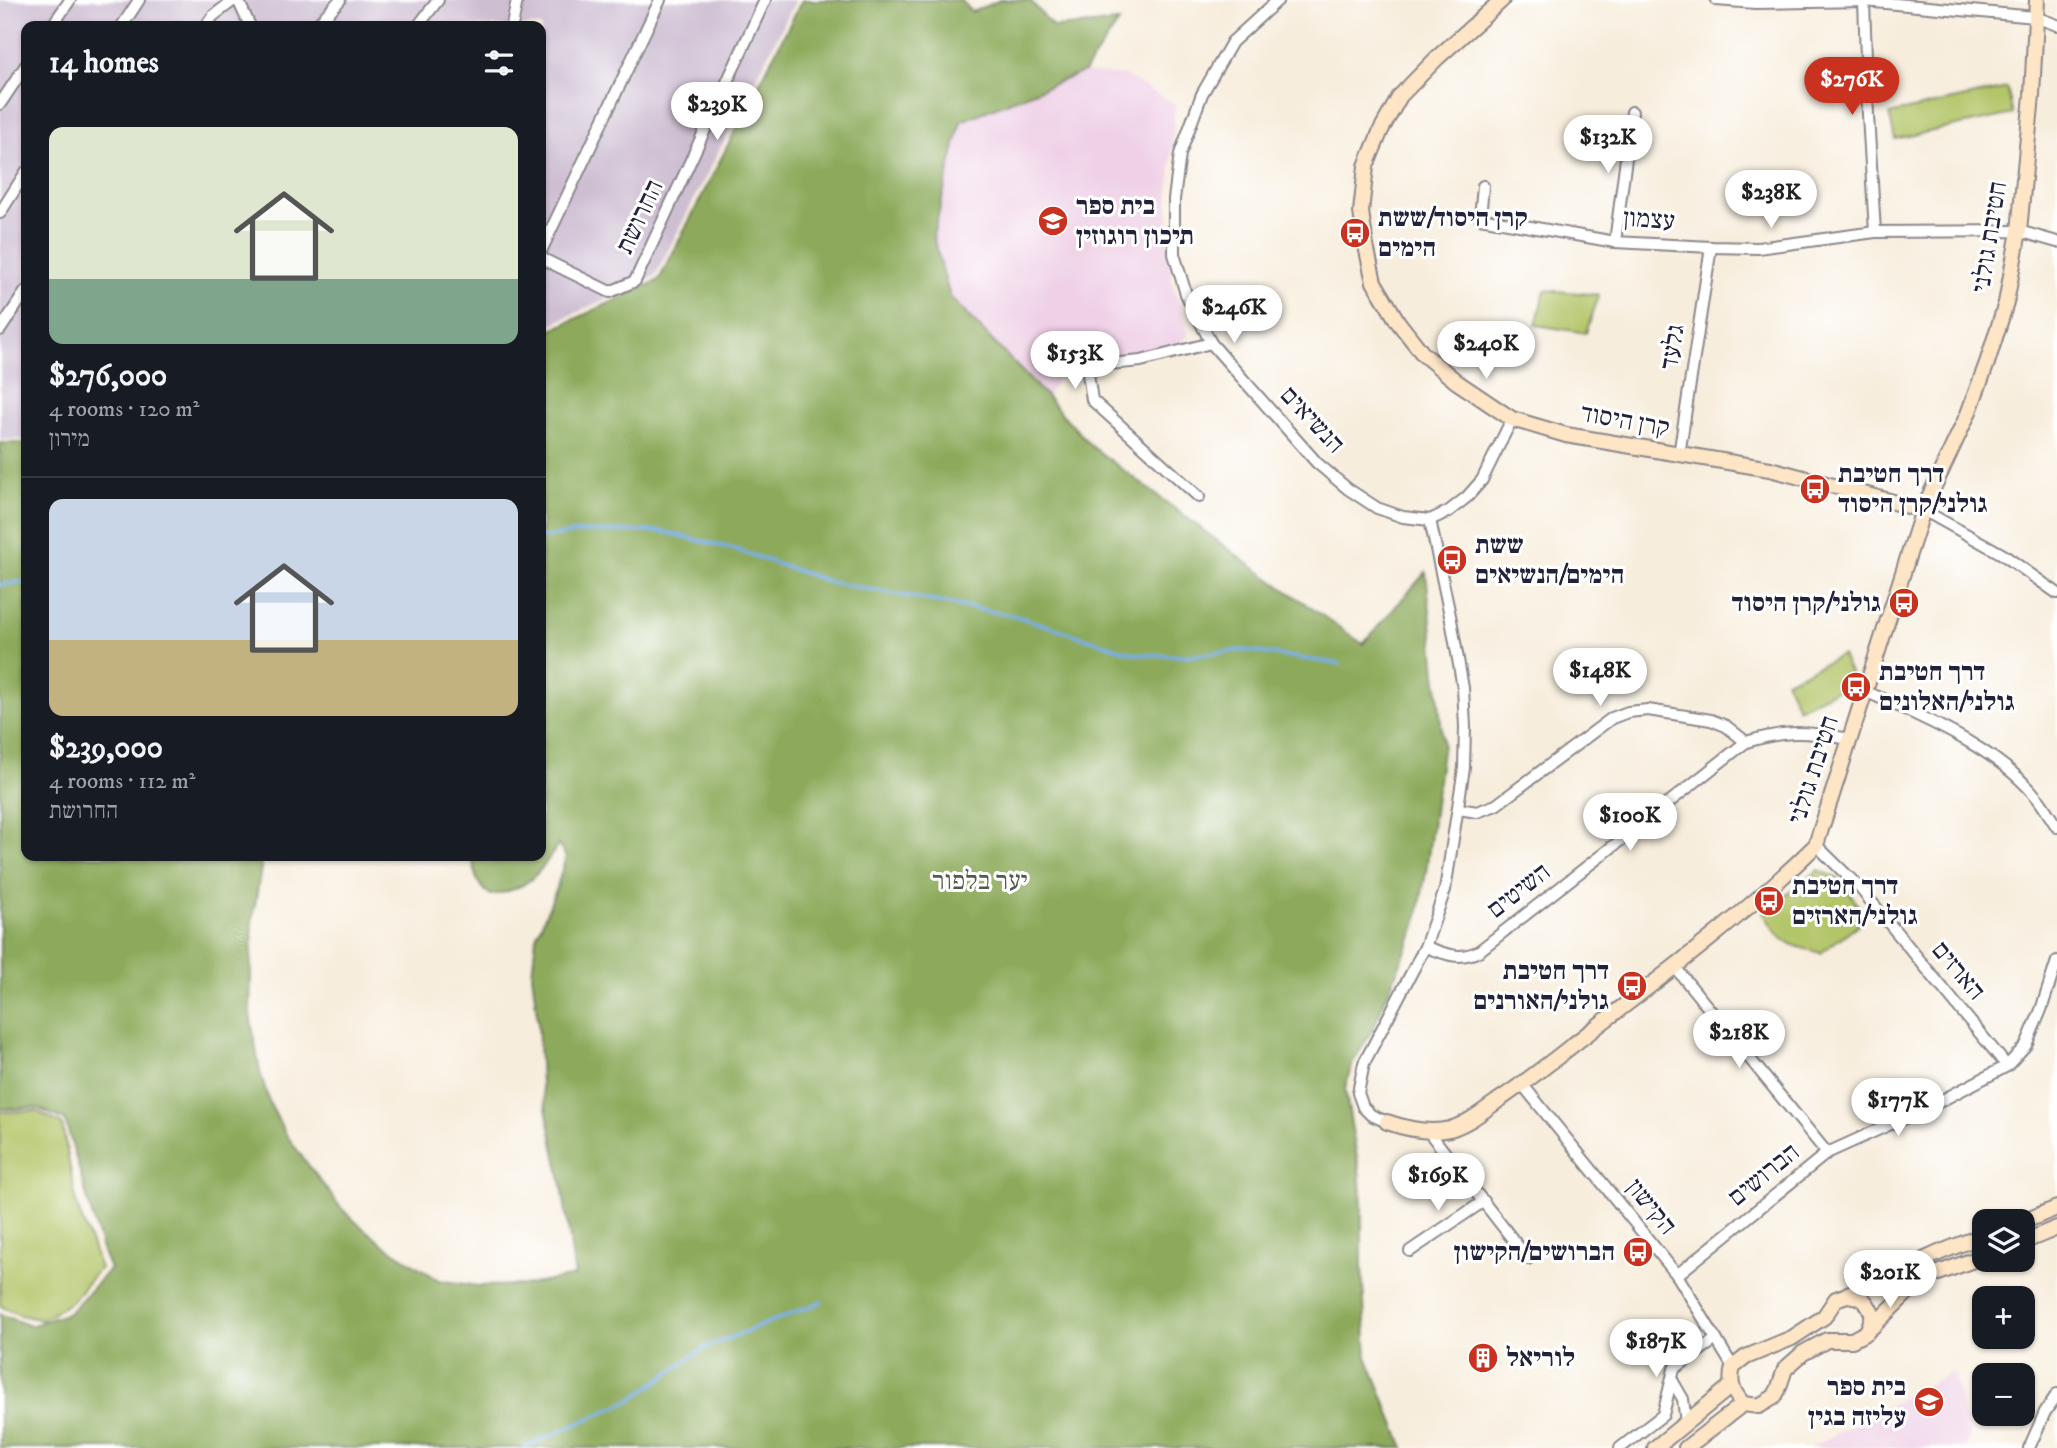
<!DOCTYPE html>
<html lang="en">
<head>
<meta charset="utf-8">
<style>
	:root { --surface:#171b24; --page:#20242c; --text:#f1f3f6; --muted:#9ea1a6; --line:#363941; --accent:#c8321e }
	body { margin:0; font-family:"IM FELL DW Pica","Frank Ruhl Libre",serif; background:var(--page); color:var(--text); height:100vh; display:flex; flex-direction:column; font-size:26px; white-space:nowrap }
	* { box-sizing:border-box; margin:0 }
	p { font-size:23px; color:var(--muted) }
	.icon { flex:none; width:38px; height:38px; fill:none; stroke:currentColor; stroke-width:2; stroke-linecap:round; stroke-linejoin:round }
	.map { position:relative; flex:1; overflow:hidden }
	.details { position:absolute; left:21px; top:21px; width:525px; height:840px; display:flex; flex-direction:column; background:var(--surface); border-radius:14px; box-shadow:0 2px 5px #0004 }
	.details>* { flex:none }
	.buttons { position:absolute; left:1972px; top:1209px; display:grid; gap:14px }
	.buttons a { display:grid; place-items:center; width:63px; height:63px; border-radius:14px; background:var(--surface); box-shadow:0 2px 5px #0004; font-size:35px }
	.price { position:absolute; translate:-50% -60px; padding:0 16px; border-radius:24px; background:#fff; color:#222; font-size:23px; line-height:46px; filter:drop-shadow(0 2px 4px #0008) }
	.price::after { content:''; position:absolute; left:50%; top:42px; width:21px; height:16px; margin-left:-10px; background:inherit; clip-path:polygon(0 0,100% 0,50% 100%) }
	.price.selected { background:var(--accent); color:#fff }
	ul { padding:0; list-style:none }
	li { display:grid; align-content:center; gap:14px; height:371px; padding:0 28px }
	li+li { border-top:2px solid var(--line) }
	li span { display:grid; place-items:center; height:217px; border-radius:14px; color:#555 }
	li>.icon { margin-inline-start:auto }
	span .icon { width:126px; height:126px; fill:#fffc; stroke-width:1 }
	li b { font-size:30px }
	h2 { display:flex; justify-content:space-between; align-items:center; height:84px; padding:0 28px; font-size:30px }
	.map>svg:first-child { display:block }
	.built { fill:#efd0e6 }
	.industrial { fill:#cdbed2 }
	.green { fill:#b2c568; stroke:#6a7452; stroke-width:2 }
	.forest { fill:#8daa5c; stroke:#58664c; stroke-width:2 }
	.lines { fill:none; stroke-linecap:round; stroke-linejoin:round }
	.stream { stroke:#78afe7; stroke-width:3.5 }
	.street-casing { stroke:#8c888c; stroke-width:14 }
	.secondary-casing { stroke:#8c888c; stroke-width:18 }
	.street { stroke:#fff; stroke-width:10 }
	.secondary { stroke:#fde5c5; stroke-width:14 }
	.labels { text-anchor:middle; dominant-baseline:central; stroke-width:6; stroke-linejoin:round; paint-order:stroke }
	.poi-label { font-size:26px; font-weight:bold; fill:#22223b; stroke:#fff; text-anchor:start }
	.street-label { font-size:26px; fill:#22223b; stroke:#fff }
	.park-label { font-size:26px; fill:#545b4b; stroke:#fff }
</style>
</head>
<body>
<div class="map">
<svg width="2057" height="1448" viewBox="0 0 2057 1448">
	<rect width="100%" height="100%" fill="#fff"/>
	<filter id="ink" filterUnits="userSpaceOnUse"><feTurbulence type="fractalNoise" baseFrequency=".0143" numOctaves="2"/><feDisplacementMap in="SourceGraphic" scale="14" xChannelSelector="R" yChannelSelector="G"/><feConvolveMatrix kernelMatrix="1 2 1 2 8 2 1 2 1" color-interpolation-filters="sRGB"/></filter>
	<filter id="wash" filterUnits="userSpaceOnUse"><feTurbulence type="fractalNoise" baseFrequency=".00686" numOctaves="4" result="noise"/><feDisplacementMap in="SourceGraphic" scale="28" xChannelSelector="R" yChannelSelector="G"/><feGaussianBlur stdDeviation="1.57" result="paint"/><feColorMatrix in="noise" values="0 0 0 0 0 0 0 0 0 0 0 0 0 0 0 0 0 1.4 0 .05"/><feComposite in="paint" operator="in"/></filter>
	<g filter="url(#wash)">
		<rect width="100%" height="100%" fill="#f7eddc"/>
		<g class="built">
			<polygon points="1084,72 1125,76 1175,104 1168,206 1171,280 1189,335 1170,354 1070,360 1047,397 950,297 933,236 961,121"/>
			<polygon points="1953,1372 1969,1432 1967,1448 1809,1448"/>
		</g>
		<polygon class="industrial" points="0,0 796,0 655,276 541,329 541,26 26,26 26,439 0,440"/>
		<g class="green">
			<polygon points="2007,88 2013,114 1895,139 1889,114"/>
			<polygon points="1545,290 1599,295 1586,333 1536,325"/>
			<polygon points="1842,655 1854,682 1798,708 1786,681"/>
			<path d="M1819,870L1841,880L1860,908V923L1821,953C1786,944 1781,944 1763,912Z"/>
			<polygon points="36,1111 62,1124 77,1206 100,1268 71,1302 42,1320 20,1315 0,1306 0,1112"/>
		</g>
		<path class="forest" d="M802,0H961L972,12L1000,0H1030L1053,27L1119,22L1084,72L961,121L933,236L950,297L1047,397L1090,445L1243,560L1363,644L1426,572L1443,743L1426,872L1416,926L1373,1029L1352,1064L1345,1089L1359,1169L1362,1204V1267L1367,1357L1404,1448H0V1314L30,1326L69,1313L110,1269L102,1250L65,1120L37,1108L0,1109V443H26V856H260L261,868L252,923L250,1014L260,1072L270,1104L285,1133L303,1158L341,1208L358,1224L384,1245L439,1280L478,1286L526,1285L575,1276L562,1185L541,1084L538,1022L532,974L536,937L556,890L566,857L558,845C539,874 528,890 491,895C476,886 474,873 472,856H541V335L659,280Z"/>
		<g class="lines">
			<g class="stream">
				<polyline points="541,538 581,532 660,531 734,549 830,582 1016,616 1136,654 1184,656 1243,650 1340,664"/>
				<polyline points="0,585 26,581"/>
				<polyline points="524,1448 632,1399 704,1348 821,1302"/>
			</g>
		</g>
	</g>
	<g filter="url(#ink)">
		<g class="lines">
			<g class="street-casing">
				<g id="street">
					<polyline points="238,0 250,26"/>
					<polyline points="1278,0 1232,42 1202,94 1180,154 1174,199 1174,254 1186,294 1211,343 1317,463 1348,489 1377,508 1403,517 1430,520 1449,511 1467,497 1482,480 1512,419"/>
					<polyline points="1716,0 1755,3 1864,1 2035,17 2057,25"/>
					<polyline points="1864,1 1868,115 1875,232"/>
					<polyline points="52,26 70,0"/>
					<polyline points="122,26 139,0"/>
					<polyline points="206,26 213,16 234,0"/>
					<polyline points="316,26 340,0"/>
					<polyline points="418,26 438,0"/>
					<polyline points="512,26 517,0"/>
					<polyline points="0,104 26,65"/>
					<polyline points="1483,186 1480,218 1615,242 1711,247 1758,248 1875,232 2019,231 2057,242"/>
					<polyline points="0,213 26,172"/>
					<polyline points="1615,242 1632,112"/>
					<polyline points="541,251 660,0"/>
					<polyline points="541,258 610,292 635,281 765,0"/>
					<polyline points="0,330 26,291"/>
					<polyline points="1679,455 1711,247"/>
					<polyline points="1199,497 1092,400 1088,374 1099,365 1141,361 1211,343"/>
					<polyline points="1923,510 2002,554 2057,593"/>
					<path d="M1865,691C1924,718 1998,748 2039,800C2045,808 2051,818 2057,827"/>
					<polyline points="1459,809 1477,812 1496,805 1612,718 1628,712 1648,710 1711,720 1726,726 1746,742"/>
					<polyline points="1816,845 1860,888 2007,1066"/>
					<path d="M1425,947C1447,954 1458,961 1479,951L1746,742C1789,729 1807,732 1850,739"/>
					<polyline points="1674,966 1827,1153"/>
					<polyline points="1522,1084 1677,1275 1733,1367"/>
					<polyline points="1387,1122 1371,1115 1363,1107 1358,1093 1364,1063 1425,947 1445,890 1464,768 1465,727 1463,688 1452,625 1430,520"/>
					<polyline points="1428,1131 1528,1259"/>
					<polyline points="1410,1251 1484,1201"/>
					<polyline points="1677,1275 1827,1153 1935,1104 2007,1066 2026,1045 2041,1010 2057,961"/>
					<polyline points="1672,1380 1683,1399 1686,1423"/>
					<polyline points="1620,1448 1663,1415 1674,1369 1716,1339"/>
					<polyline points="2029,1448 2045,1412 2057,1394"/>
				</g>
			</g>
			<g class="secondary-casing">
				<g id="secondary">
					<polyline points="1502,0 1437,58 1400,96 1381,130 1366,166 1361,212 1366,246 1374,282 1398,322 1423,354 1457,382 1512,419 1566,435 1770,469 1923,510"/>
					<path d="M1387,1122C1407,1129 1429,1134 1450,1129C1467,1124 1482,1112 1496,1102C1521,1085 1545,1067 1569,1048C1653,983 1740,920 1816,845L1923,510L1968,414L1987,363L2006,303L2019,231L2032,95L2037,0"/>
					<polyline points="2022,1222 2057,1208"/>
					<polyline points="2023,1242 2057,1228"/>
					<polyline points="1848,1294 1941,1252 1984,1235"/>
					<path d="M1847,1295C1863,1296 1867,1301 1873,1316L1867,1332L1852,1340H1827L1803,1353L1785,1369L1778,1390L1774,1397L1759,1406L1743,1404C1732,1391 1729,1382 1733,1367L1746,1357L1792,1338L1824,1317L1836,1299Z"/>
					<polyline points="1871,1328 1920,1280 1984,1256"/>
					<polyline points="1655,1448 1731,1386"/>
					<polyline points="1686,1448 1743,1404"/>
				</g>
			</g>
			<use href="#street" class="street"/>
			<use href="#secondary" class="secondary"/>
		</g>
	</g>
	<defs>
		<g id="school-disc" transform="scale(1.575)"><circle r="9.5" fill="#c8321e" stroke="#fff"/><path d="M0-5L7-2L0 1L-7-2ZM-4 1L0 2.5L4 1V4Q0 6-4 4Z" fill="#fff"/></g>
		<g id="bus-disc" transform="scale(1.575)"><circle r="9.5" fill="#c8321e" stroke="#fff"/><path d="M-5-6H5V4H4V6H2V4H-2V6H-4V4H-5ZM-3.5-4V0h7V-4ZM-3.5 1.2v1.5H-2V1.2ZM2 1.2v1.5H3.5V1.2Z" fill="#fff"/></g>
		<g id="building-disc" transform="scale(1.575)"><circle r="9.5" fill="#c8321e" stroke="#fff"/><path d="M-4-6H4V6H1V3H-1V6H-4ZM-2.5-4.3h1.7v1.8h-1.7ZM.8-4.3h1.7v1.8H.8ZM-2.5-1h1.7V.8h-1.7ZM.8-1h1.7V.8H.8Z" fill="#fff"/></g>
	</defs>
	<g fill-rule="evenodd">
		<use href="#school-disc" x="1053" y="221"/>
		<use href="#bus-disc" x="1355" y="233"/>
		<use href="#bus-disc" x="1815" y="489"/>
		<use href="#bus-disc" x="1452" y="560"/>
		<use href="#bus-disc" x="1904" y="603"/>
		<use href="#bus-disc" x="1856" y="687"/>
		<use href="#bus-disc" x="1769" y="901"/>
		<use href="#bus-disc" x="1632" y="986"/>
		<use href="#bus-disc" x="1638" y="1252"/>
		<use href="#building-disc" x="1483" y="1358"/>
		<use href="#school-disc" x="1929" y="1402"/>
	</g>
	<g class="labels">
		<g class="poi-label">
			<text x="1076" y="206">בית ספר<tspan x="1076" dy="30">תיכון רוגוזין</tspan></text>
			<text x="1378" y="218">קרן היסוד/ששת<tspan x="1378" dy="30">הימים</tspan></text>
			<text x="1838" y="474">דרך חטיבת<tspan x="1838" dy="30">גולני/קרן היסוד</tspan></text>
			<text x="1475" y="545">ששת<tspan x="1475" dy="30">הימים/הנשיאים</tspan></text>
			<text x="1881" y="603" text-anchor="end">גולני/קרן היסוד</text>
			<text x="1879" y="672">דרך חטיבת<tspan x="1879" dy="30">גולני/האלונים</tspan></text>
			<text x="1792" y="886">דרך חטיבת<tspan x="1792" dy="30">גולני/הארזים</tspan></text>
			<text x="1609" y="971" text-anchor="end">דרך חטיבת<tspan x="1609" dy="30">גולני/האורנים</tspan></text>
			<text x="1615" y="1252" text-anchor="end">הברושים/הקישון</text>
			<text x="1506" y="1358">לוריאל</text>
			<text x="1906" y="1387" text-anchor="end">בית ספר<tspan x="1906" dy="30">עליזה בגין</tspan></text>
		</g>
		<g class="street-label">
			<text transform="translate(640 217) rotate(-65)">החרושת</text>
			<text transform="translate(1649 220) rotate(4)">עצמון</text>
			<text transform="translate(1990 237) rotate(-81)">חטיבת גולני</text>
			<text transform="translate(1673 347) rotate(-81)">גלעד</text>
			<text transform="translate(1312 420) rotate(47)">הנשיאים</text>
			<text transform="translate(1625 421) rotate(10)">קרן היסוד</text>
			<text transform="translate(1814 770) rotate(-72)">חטיבת גולני</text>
			<text transform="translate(1519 891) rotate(-38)">השיטים</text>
			<text transform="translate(1958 971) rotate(50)">הארזים</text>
			<text transform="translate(1764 1175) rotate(-39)">הברושים</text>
			<text transform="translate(1651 1207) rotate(51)">הקישון</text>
		</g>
		<g class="park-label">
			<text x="980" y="881">יער בלפור</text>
		</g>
	</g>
</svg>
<div class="buttons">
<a><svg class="icon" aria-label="layers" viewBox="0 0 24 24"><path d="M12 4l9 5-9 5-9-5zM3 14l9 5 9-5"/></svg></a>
<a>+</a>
<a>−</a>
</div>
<b class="price selected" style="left:1852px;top:117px">$276K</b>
<b class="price" style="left:717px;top:142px">$239K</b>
<b class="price" style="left:1608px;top:175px">$132K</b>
<b class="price" style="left:1771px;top:230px">$238K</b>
<b class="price" style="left:1234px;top:345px">$246K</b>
<b class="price" style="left:1486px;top:381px">$240K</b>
<b class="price" style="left:1075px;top:391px">$153K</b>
<b class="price" style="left:1600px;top:708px">$148K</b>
<b class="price" style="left:1630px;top:853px">$100K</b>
<b class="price" style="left:1739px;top:1070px">$218K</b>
<b class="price" style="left:1898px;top:1138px">$177K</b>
<b class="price" style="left:1438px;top:1213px">$169K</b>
<b class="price" style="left:1890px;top:1310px">$201K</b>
<b class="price" style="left:1656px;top:1379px">$187K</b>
<section class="details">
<h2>14 homes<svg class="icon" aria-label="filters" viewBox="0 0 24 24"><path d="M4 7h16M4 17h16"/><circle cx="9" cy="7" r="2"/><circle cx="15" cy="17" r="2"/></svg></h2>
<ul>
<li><span style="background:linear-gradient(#dfe7d0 70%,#7fa58c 0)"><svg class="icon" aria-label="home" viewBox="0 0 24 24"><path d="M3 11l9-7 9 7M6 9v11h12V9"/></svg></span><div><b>$276,000</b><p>4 rooms · 120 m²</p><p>מירון</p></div></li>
<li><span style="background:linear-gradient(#c9d6e8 65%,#c2b280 0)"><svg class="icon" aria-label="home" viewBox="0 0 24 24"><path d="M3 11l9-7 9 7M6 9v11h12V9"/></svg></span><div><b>$239,000</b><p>4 rooms · 112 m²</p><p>החרושת</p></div></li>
</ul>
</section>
</div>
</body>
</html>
